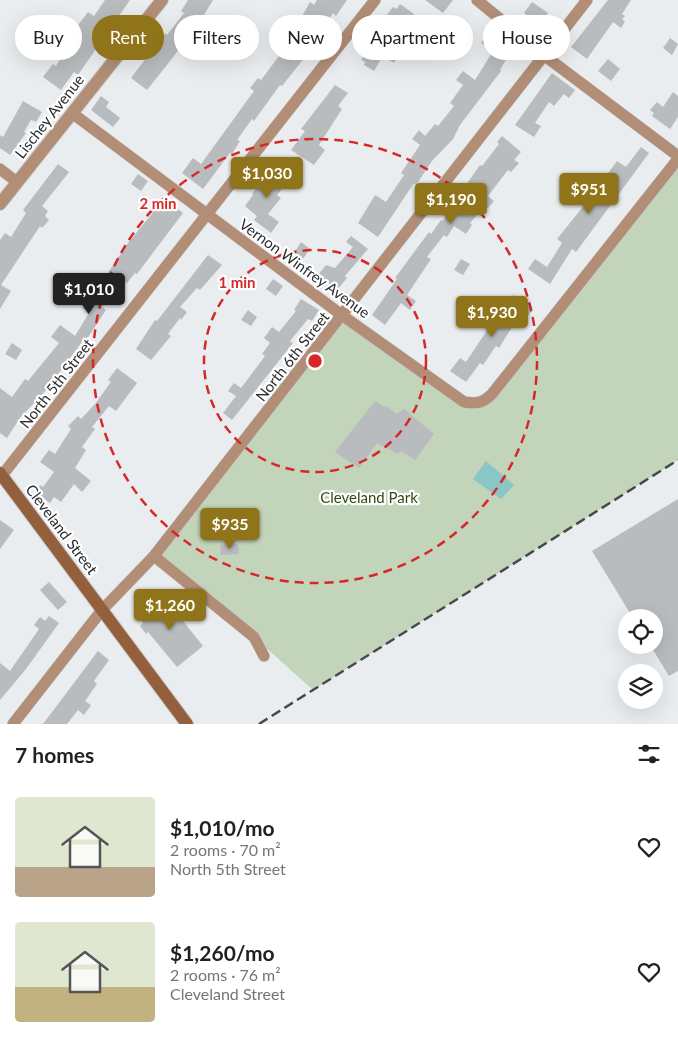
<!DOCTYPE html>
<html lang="en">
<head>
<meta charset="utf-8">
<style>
	:root { --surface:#fff; --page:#f2f2f2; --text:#202124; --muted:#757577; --accent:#8f7419 }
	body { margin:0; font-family:Lato,sans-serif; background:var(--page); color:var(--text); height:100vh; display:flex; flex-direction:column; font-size:19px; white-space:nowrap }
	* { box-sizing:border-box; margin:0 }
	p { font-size:16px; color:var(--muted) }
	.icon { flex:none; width:28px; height:28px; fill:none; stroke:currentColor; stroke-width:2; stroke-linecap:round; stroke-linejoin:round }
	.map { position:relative; height:724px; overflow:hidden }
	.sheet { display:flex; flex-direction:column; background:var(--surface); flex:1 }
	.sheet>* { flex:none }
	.hud { position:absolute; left:15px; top:15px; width:649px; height:45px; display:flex; gap:10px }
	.fabs { position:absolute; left:618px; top:609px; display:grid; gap:10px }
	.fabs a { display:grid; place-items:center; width:45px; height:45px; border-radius:50%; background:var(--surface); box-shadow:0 5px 20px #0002; font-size:25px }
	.price { position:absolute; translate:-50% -42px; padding:0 11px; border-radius:5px; background:var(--accent); color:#fff; font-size:16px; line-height:32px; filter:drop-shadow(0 1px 2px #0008) }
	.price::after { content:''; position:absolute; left:50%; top:30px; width:15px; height:11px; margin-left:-8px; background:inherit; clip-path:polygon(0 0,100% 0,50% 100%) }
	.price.selected { background:#222; color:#fff }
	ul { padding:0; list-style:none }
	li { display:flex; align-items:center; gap:15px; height:125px; padding:0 15px }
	li span { display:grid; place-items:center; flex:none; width:140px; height:100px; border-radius:5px; color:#555 }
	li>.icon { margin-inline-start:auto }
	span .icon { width:60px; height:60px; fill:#fffc; stroke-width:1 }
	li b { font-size:21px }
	h2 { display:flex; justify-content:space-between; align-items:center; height:60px; padding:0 15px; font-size:21px }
	.chip { padding:0 18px; border-radius:22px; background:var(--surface); box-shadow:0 5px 20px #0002; font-size:18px; line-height:45px }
	.chip.selected { background:var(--accent); color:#fff }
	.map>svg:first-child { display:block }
	.green { fill:#c2d4b9 }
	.water { fill:#89c6c5 }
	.building { fill:#b9bcbe }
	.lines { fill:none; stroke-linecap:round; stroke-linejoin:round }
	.minor-casing { stroke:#c8cacc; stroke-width:12 }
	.tertiary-casing { stroke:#c8cacc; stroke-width:14 }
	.secondary-casing { stroke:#c8cacc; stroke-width:14 }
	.minor { stroke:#b28e77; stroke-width:11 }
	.tertiary { stroke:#b28e77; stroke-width:12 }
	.secondary { stroke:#935f3d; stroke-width:12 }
	.rail { stroke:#48494a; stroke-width:2.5; stroke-dasharray:10 5; stroke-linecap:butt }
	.ring { fill:none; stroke:#d62828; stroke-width:2.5; stroke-dasharray:9 6 }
	.labels { text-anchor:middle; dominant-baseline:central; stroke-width:4.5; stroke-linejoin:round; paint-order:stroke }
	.street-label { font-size:15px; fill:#2b2c2d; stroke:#fff }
	.park-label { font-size:15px; fill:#2c4c13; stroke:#fff }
	.centre { fill:#d62828; stroke:#fff; stroke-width:2.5 }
	.ring-label { font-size:15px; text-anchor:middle; font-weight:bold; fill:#d62828; stroke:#fff; stroke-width:4.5; stroke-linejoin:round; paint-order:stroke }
</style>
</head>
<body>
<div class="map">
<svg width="678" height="724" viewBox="0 0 678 724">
	<rect width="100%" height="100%" fill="#eaedef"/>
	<polygon class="green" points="678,159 678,460 313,690 254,637 154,556 343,316 464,402 480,400"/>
	<polygon class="water" points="486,461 514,485 501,499 473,479"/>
	<g class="building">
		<polygon points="105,0 130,0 78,75 74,72 61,90 43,77 53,64 56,66 69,45 65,42 88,12 94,16"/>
		<polygon points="188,0 213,0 199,23 197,22 180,44 182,45 174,56 147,90 131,78 165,33 167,35 184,13 181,11"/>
		<polygon points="317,0 347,0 336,16 333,13 314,43 309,40 300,53 305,57 282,86 280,85 254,121 252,119 237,140 240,141 232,154 230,153 203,189 182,173 193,158 201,164 254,91 250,88 258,78 261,80 279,56 273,51 284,37 280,33 284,28 292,34 310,2 314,5"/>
		<polygon points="425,0 453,0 443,13"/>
		<polygon points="608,0 631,0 622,14 625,16 622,19 625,22 621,28 613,22 587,59 571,47"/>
		<polygon points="532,2 548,13 539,25 524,13"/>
		<polygon points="400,4 414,14 404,29 409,32 398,48 402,50 394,63 383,56 374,71 364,65 365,62 361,60 367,50 370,53 384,30 379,26 385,17 393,7 397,9"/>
		<polygon points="488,32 513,48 500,70 501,71 460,125 453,139 432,161 416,185 414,183 378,237 358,223 375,195 386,202 404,175 401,173 420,145 412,139 419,130 425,136 435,124 438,126 454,106 450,103 463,85 456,80 463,71 475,80 493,51 481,43"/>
		<polygon points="670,38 678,44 672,55 663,48"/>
		<polygon points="608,59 620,69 611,81 598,71"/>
		<polygon points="552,73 575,90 569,98 564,94 554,106 549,102 535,123 541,126 534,137 515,125"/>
		<polygon points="335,85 348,93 338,106 342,109 319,145 325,150 314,165 291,150 305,131 301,129"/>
		<polygon points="673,92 678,96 678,117 670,129 652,116 654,113 650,110 657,102 663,107"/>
		<polygon points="101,96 109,102 106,107 120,118 113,127 91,110"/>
		<polygon points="23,101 42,112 36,122 31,120 24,132 26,133 10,155 0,148 0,135 3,137"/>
		<polygon points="502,136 521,152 514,160 519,163 511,172 508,170 488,196 494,201 488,208 485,206 470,223 472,225 466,234 454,226 447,237 444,235 427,257 431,259 407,295 416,301 410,310 401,303 385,325 372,315 397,279 395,278 429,232 431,234 441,220 443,221 453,207 451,206 480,165 482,166 499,144 497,142"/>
		<polygon points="641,147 649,153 576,252 572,249 550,284 528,269 535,259 547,267 562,243 557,239 586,203 582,200 589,190 593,194 617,161 626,167"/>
		<polygon points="58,164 69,172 42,206 48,211 45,216 49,220 42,228 40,226 1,285 11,291 0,309 0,240 5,233 11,237 26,213 23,210"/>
		<polygon points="272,168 288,181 277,195 281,198 268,214 279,222 271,233 254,220 257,216 245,206 253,195 252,194"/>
		<polygon points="138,174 148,181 141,191 131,184"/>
		<polygon points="164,199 183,213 137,274 135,273 127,283 124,281 120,284 102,307 106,310 87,339 85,338 47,389 20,418 7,438 0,433 0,388 12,397 25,379 28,381 59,343 51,337 60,325 75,336 89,313 83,308 110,276 107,274 128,243"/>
		<polygon points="351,236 368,249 345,276 347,278 337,290 318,275 326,265 335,268 353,247 346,242"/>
		<polygon points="301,242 310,249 303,259 294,253"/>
		<polygon points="208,255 222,265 200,290 197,288 180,307 187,312 181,320 180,318 168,334 171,336 151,360 136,349 155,320 157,321"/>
		<polygon points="461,259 470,264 463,275 454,270"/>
		<polygon points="67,279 77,286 68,297 58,290"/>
		<polygon points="273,279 283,286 276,296 266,289"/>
		<polygon points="513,295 533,308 527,318 520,314 499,348 496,346 483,365 480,363 466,382 450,371 460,358 466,362 501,309 503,311"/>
		<polygon points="301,299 319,310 312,321 308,319 290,341 293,343 232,420 223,413 236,396 228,391 234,383 241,388 265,356 262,354 270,343 264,338 272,327 279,332 296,311 294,310"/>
		<polygon points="248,310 257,317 251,326 241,320"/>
		<polygon points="12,343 22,350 16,360 5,354"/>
		<polygon points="117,368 137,383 116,411 109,406 92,427 95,429 82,447 86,450 75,468 91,481 82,492 74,484 61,502 54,497 50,503 35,492 40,485 43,487 54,472 40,462 49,450 55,454 71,429 68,426 78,416 81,419 95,404 111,382 108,380"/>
		<polygon points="375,401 384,407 387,406 396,414 404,409 434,434 415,460 401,451 398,454 377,443 359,468 335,452"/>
		<polygon points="678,499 678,671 669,676 650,645 654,645 654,618 633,618 592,551"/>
		<polygon points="232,517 247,527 242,536 226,525"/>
		<polygon points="0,520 14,530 0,549"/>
		<polygon points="238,544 239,554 221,555 220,545"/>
		<polygon points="49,582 67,602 58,610 40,590"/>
		<polygon points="165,596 170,601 175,597 182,605 175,611 203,646 177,667 148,632 146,634 140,626 143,623 139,617"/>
		<polygon points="49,616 59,623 26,669 0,700 0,663 10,671 39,629 34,625 40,617 45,621"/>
		<polygon points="98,651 109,660 94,681 97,684 85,701 91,705 84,715 78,710 67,724 43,724"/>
	</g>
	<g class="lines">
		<g class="minor-casing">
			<g id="minor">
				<polyline points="477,0 545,56 678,156"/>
				<path d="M72,113L343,316L464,402C477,404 483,403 492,394L678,159"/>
				<polyline points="0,169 17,182"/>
				<polyline points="0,478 375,0"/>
				<polyline points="154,556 254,637 264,656"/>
				<polyline points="13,724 102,610 154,556 587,0"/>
			</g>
		</g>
		<g class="tertiary-casing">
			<polyline id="tertiary" points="0,204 162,0"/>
		</g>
		<g class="secondary-casing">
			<polyline id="secondary" points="0,473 187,724"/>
		</g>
		<use href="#minor" class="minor"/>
		<use href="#tertiary" class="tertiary"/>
		<use href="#secondary" class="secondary"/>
		<polyline class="rail" points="259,724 678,460"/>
	</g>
	<g class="ring">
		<circle cx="315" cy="361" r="111"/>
		<circle cx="315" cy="361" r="222"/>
	</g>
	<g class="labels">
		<g class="street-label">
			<text transform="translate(49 116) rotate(-52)">Lischey Avenue</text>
			<text transform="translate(305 268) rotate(36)">Vernon Winfrey Avenue</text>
			<text transform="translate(292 356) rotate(-52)">North 6th Street</text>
			<text transform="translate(56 383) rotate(-52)">North 5th Street</text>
			<text transform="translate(62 529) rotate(53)">Cleveland Street</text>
		</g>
		<g class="park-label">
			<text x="369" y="497">Cleveland Park</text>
		</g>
	</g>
	<circle cx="315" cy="361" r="8" class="centre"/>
	<g class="ring-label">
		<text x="158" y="209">2 min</text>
		<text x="237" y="288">1 min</text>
	</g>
</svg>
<div class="fabs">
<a><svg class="icon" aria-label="locate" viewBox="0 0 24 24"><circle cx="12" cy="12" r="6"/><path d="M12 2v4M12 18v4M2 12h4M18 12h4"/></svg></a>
<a><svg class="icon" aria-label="layers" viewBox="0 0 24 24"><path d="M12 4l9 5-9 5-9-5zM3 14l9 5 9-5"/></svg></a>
</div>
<b class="price" style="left:267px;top:199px">$1,030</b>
<b class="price" style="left:589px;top:215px">$951</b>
<b class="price" style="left:451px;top:225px">$1,190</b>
<b class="price selected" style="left:89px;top:315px">$1,010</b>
<b class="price" style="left:492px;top:338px">$1,930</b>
<b class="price" style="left:230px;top:550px">$935</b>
<b class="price" style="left:170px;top:631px">$1,260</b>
<div class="hud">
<a class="chip">Buy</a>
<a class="chip selected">Rent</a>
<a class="chip">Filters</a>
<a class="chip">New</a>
<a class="chip">Apartment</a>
<a class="chip">House</a>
</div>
</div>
<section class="sheet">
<h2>7 homes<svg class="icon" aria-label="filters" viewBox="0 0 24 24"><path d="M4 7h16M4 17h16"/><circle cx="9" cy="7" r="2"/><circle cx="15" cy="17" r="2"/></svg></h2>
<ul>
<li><span style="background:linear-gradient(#dfe7d0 70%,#b9a48a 0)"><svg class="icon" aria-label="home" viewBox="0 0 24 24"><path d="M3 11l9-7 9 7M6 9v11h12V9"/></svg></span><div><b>$1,010/mo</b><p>2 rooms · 70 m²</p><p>North 5th Street</p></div><svg class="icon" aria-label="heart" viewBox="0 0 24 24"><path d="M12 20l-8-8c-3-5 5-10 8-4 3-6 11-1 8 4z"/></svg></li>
<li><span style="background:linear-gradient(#dfe7d0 65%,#c2b280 0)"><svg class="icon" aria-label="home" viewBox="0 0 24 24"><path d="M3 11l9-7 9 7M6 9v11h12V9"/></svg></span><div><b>$1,260/mo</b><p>2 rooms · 76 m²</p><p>Cleveland Street</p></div><svg class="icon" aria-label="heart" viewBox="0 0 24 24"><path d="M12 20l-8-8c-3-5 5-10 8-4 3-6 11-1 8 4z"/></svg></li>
</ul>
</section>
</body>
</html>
